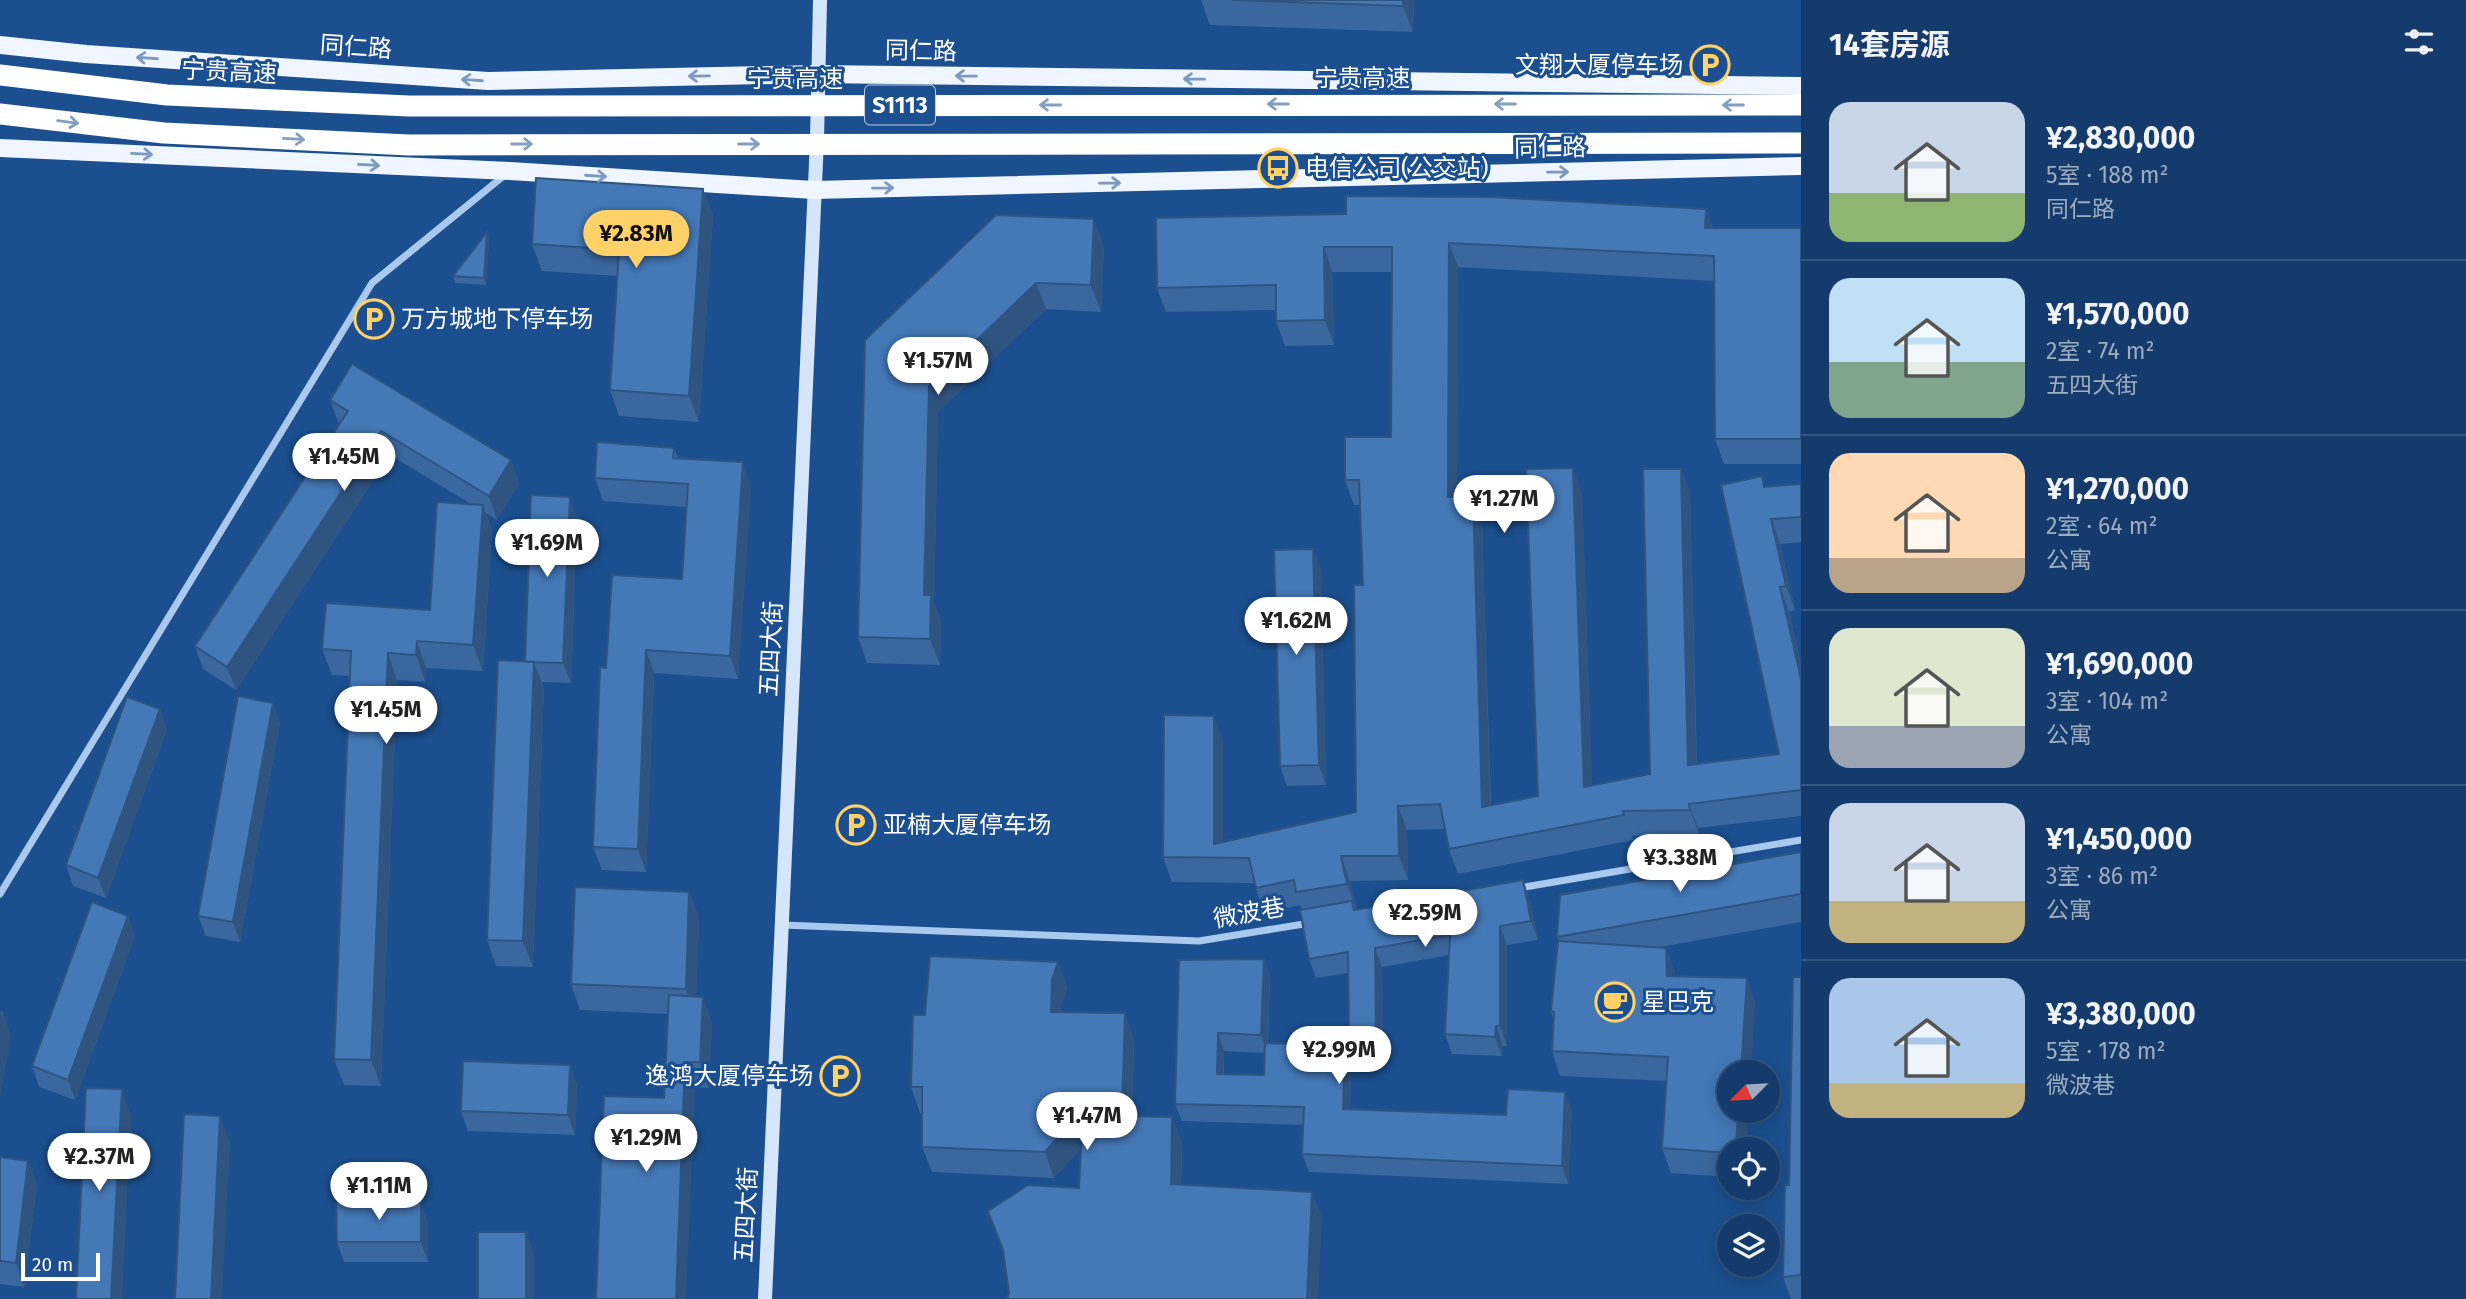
<!DOCTYPE html>
<html lang="zh">
<head>
<meta charset="utf-8">
<style>
	:root { --surface:#143b6b; --page:#214673; --text:#f1f3f6; --muted:#9dadc1; --line:#33557e; --accent:#ffd166 }
	body { margin:0; font-family:"Fira Sans","Noto Sans SC",sans-serif; background:var(--page); color:var(--text); height:100vh; display:flex; flex-direction:column; font-size:26px; white-space:nowrap }
	* { box-sizing:border-box; margin:0 }
	p { font-size:23px; color:var(--muted) }
	.icon { flex:none; width:38px; height:38px; fill:none; stroke:currentColor; stroke-width:2; stroke-linecap:round; stroke-linejoin:round }
	.map { position:relative; flex:1; overflow:hidden }
	.sheet { display:flex; flex-direction:column; background:var(--surface); width:665px }
	.sheet>* { flex:none }
	.needle { width:46px; rotate:246deg }
	.controls { position:absolute; left:1717px; top:1060px; display:grid; gap:14px }
	.controls a { display:grid; place-items:center; width:63px; height:63px; border-radius:50%; background:var(--surface); box-shadow:0 4px 18px #0003,0 0 0 2px var(--line); font-size:35px }
	.scale { position:absolute; left:21px; bottom:18px; width:79px; box-sizing:border-box; padding-left:7px; border:4px solid #fff; border-top:0; font-size:19px; line-height:24px; white-space:nowrap; color:#fff; -webkit-text-stroke:5px #1b4f8f; paint-order:stroke }
	.price { position:absolute; translate:-50% -60px; padding:0 16px; border-radius:24px; background:#fff; color:#222; font-size:23px; line-height:46px; filter:drop-shadow(0 2px 4px #0008) }
	.price::after { content:''; position:absolute; left:50%; top:42px; width:21px; height:16px; margin-left:-10px; background:inherit; clip-path:polygon(0 0,100% 0,50% 100%) }
	.price.current { background:var(--accent); color:#111 }
	ul { padding:0; list-style:none }
	li { display:flex; align-items:center; gap:21px; height:175px; padding:0 28px }
	li+li { border-top:2px solid var(--line) }
	li span { display:grid; place-items:center; flex:none; width:196px; height:140px; border-radius:21px; color:#555 }
	li>.icon { margin-inline-start:auto }
	span .icon { width:84px; height:84px; fill:#fffc; stroke-width:1 }
	li b { font-size:30px }
	h2 { display:flex; justify-content:space-between; align-items:center; height:84px; padding:0 28px; font-size:30px }
	main { display:flex; flex:1; min-height:0 }
	.map>svg:first-child { display:block }
	.lines { fill:none; stroke-linecap:round; stroke-linejoin:round }
	.minor { stroke:#a9c9ee; stroke-width:7 }
	.secondary { stroke:#d6e6fa; stroke-width:14 }
	.primary { stroke:#f0f6ff; stroke-width:18 }
	.motorway-bridge { stroke:#fff; stroke-width:21 }
	.wall { fill:#3a679d; fill-rule:evenodd }
	.shaded-wall { fill:#305480 }
	.building { fill:#4478b7; stroke:#305480; stroke-width:2 }
	.oneway { stroke:#7b9ac1 }
	.oneway2 { stroke:#829ec1 }
	.labels { text-anchor:middle; dominant-baseline:central; stroke-width:6; stroke-linejoin:round; paint-order:stroke }
	.shield { fill:#1b4f8f; stroke:#bbcadd; stroke-width:2 }
	.shield-label { font-size:23px; font-weight:bold; fill:#fff }
	.street-label { font-size:24px; fill:#fff; stroke:#1b4f8f }
	.poi-label { font-size:24px; fill:#fff; stroke:#1b4f8f; text-anchor:start }
</style>
</head>
<body>
<main>
<div class="map">
<svg width="1801" height="1299" viewBox="0 0 1801 1299">
	<rect width="100%" height="100%" fill="#1b4f8f"/>
	<g class="lines">
		<g class="minor">
			<polyline points="1519,888 1801,840"/>
			<polyline points="0,894 372,283 506,174"/>
			<polyline points="782,925 1199,941 1310,923"/>
		</g>
		<polyline class="secondary" points="765,1299 817,140 820,0"/>
		<g class="primary">
			<polyline points="0,45 86,54 488,81 816,74 1801,86"/>
			<polyline points="0,148 510,171 814,190 1801,166"/>
		</g>
		<g class="motorway-bridge">
			<polyline points="0,75 167,95 409,106 1801,105"/>
			<polyline points="0,114 164,133 409,145 1801,143"/>
		</g>
	</g>
	<g class="wall">
		<polygon points="1201,0 1414,0 1413,32 1210,25"/>
		<polygon points="703,189 713,215 699,422 619,416 610,390 617,276 542,271 532,244"/>
		<polygon points="1706,209 1713,228 1801,228 1801,464 1724,464 1715,439 1714,281 1458,267 1457,497 1473,496 1482,521 1491,806 1538,796 1582,493 1592,785 1650,774 1681,469 1690,493 1697,764 1779,754 1766,487 1801,484 1801,542 1780,544 1795,610 1789,612 1801,664 1801,816 1698,828 1699,834 1632,836 1633,840 1458,874 1449,849 1445,829 1407,830 1408,880 1350,881 1356,908 1355,909 1355,910 1530,900 1538,940 1507,945 1507,1046 1503,1046 1502,1056 1452,1054 1445,1034 1449,955 1382,967 1383,1051 1356,1051 1349,1032 1349,973 1316,978 1309,959 1302,909 1300,905 1264,913 1254,883 1172,882 1163,857 1223,740 1223,842 1356,812 1363,585 1360,505 1354,505 1345,480 1391,437 1392,272 1332,272 1334,345 1285,346 1276,321 1276,310 1166,312 1157,288 1156,218"/>
		<polygon points="487,232 489,239 486,285 455,283 453,276"/>
		<polygon points="1104,246 1101,312 1046,309 938,412 934,603 941,622 940,665 867,663 858,637 865,340"/>
		<polygon points="330,400 511,460 519,483 497,520 486,513 492,531 483,671 426,668 425,682 397,680 381,1086 344,1085 334,1059 350,676 332,675 322,649 430,610 471,504 390,455 236,690 203,669 195,646 339,424"/>
		<polygon points="674,448 678,458 751,485 738,679 654,673 646,872 602,870 593,847 606,668 682,579 686,507 603,501 595,478"/>
		<polygon points="577,517 571,683 542,682 544,688 533,967 496,966 487,940 525,662"/>
		<polygon points="1321,570 1326,785 1287,786 1280,766"/>
		<polygon points="273,703 280,723 240,942 206,936 198,916"/>
		<polygon points="167,729 106,898 73,886 66,865"/>
		<polygon points="1801,852 1801,922 1654,948 1666,948 1675,973 1675,976 1747,978 1755,1002 1729,1150 1729,1177 1671,1173 1662,1148 1667,1081 1560,1076 1552,1051 1553,1019 1551,1011 1559,941 1557,937"/>
		<polygon points="689,892 699,918 696,996 712,1022 709,1088 695,1087 664,1098 668,1014 580,1010 571,984"/>
		<polygon points="128,916 135,936 75,1100 39,1087 32,1066"/>
		<path d="M1264,959L1270,977L1268,1043L1345,1045L1351,1063L1350,1109L1506,1115L1572,1110L1568,1184L1309,1172L1302,1154L1303,1125L1182,1121L1175,1104ZM1224,1051L1264,1053V1075L1224,1074Z"/>
		<polygon points="1058,962 1067,988 1061,1006 1061,1012 1134,1039 1132,1114 1133,1116 1172,1117 1182,1143 1181,1185 1322,1217 1079,1188 1081,1148 1054,1178 932,1172 922,1147 922,1113 920,1113 911,1087 925,1015"/>
		<polygon points="1801,977 1801,1299 1791,1299 1783,1277"/>
		<polygon points="570,1065 577,1085 575,1135 468,1131 461,1111"/>
		<polygon points="0,1157 37,1184 24,1287 0,1284"/>
		<polygon points="428,1222 428,1262 344,1262 337,1242"/>
	</g>
	<g class="shaded-wall">
		<polygon points="1403,0 1414,0 1413,32 1403,6"/>
		<polygon points="703,189 713,215 699,422 689,396"/>
		<polygon points="1706,209 1715,233 1705,228"/>
		<polygon points="1094,219 1104,246 1101,312 1091,285"/>
		<polygon points="487,232 489,239 486,285 484,278"/>
		<polygon points="1449,243 1458,267 1457,522 1448,497"/>
		<polygon points="1324,247 1332,272 1334,345 1325,320"/>
		<polygon points="1036,283 1046,309 938,412 934,603 941,622 940,665 930,639 924,595 929,386"/>
		<polygon points="381,431 390,455 236,690 227,667"/>
		<polygon points="511,460 519,483 497,520 489,496"/>
		<polygon points="743,462 751,485 738,679 730,656"/>
		<polygon points="1573,468 1582,493 1593,811 1584,787"/>
		<polygon points="1681,469 1690,493 1697,789 1688,765"/>
		<polygon points="1473,496 1482,521 1491,832 1482,807"/>
		<polygon points="570,497 577,517 571,683 563,663"/>
		<polygon points="483,505 492,531 483,671 473,645"/>
		<polygon points="1771,519 1780,544 1795,610 1786,586"/>
		<polygon points="1313,549 1321,570 1326,785 1319,765"/>
		<polygon points="1780,587 1789,612 1801,664 1801,679"/>
		<polygon points="417,641 426,668 425,682 416,655"/>
		<polygon points="646,650 654,673 646,872 638,849"/>
		<polygon points="388,653 397,680 381,1086 371,1060"/>
		<polygon points="534,662 544,688 533,967 523,941"/>
		<polygon points="273,703 280,723 240,942 233,922"/>
		<polygon points="160,709 167,729 106,898 98,878"/>
		<polygon points="1214,716 1223,740 1223,858 1214,844"/>
		<polygon points="1689,804 1698,828 1699,834 1690,810"/>
		<polygon points="1398,806 1407,830 1408,880 1399,856"/>
		<polygon points="1341,856 1350,881 1356,908 1347,884"/>
		<polygon points="1523,880 1530,900 1538,940 1531,921"/>
		<polygon points="689,892 699,918 695,1015 686,989"/>
		<polygon points="128,916 135,936 75,1100 68,1080"/>
		<polygon points="1500,926 1507,945 1507,1046 1500,1026"/>
		<polygon points="1375,948 1382,967 1383,1051 1376,1032"/>
		<polygon points="1666,948 1675,973 1676,1001 1667,976"/>
		<polygon points="1264,959 1270,977 1267,1053 1261,1035"/>
		<polygon points="1058,962 1067,988 1061,1006 1060,1038 1051,1012 1052,980"/>
		<polygon points="1747,978 1755,1002 1751,1073 1741,1073"/>
		<polygon points="703,997 712,1022 709,1088 700,1062"/>
		<polygon points="3,1012 11,1036 0,1099 0,1028"/>
		<polygon points="1125,1013 1134,1039 1132,1114 1140,1135 1122,1109"/>
		<polygon points="1496,1026 1503,1046 1502,1056 1495,1037"/>
		<polygon points="1218,1033 1224,1051 1223,1092 1217,1074"/>
		<polygon points="1345,1045 1351,1063 1350,1126 1343,1109"/>
		<polygon points="685,1062 695,1087 686,1299 676,1299"/>
		<polygon points="570,1065 577,1085 575,1135 568,1115"/>
		<polygon points="122,1089 131,1116 122,1299 111,1299"/>
		<polygon points="1565,1092 1572,1110 1568,1184 1562,1166"/>
		<polygon points="1083,1109 1093,1135 1054,1178 1045,1152"/>
		<polygon points="1738,1111 1749,1111 1746,1150 1736,1150"/>
		<polygon points="220,1116 230,1142 222,1299 211,1299"/>
		<polygon points="1172,1117 1182,1143 1180,1210 1171,1184"/>
		<polygon points="28,1161 37,1184 24,1287 16,1263"/>
		<polygon points="1312,1192 1322,1217 1318,1299 1307,1299"/>
		<polygon points="421,1202 428,1222 428,1262 421,1242"/>
		<polygon points="526,1232 534,1252 534,1299 526,1299"/>
	</g>
	<g class="building">
		<polygon points="1232,0 1403,0 1403,6"/>
		<polygon points="536,178 703,189 689,396 610,390 619,250 532,244"/>
		<polygon points="1346,196 1492,197 1706,209 1705,228 1801,228 1801,439 1715,439 1714,256 1449,243 1448,497 1473,496 1482,807 1538,796 1526,469 1573,468 1584,787 1650,774 1643,469 1681,469 1688,765 1779,754 1721,485 1762,476 1764,487 1801,484 1801,517 1771,519 1786,586 1780,587 1801,679 1801,790 1689,804 1690,810 1623,811 1624,815 1449,849 1440,804 1398,806 1399,856 1341,856 1347,884 1296,892 1294,880 1256,888 1249,858 1163,857 1164,715 1214,716 1214,844 1356,812 1354,585 1363,585 1359,480 1345,480 1345,437 1391,437 1392,247 1324,247 1325,320 1276,321 1276,285 1157,288 1156,218 1346,214"/>
		<polygon points="996,215 1094,219 1091,285 1036,283 929,386 924,595 931,595 930,639 858,637 865,340"/>
		<polygon points="487,232 484,278 453,276"/>
		<polygon points="352,364 511,460 489,496 381,431 227,667 195,646 348,411 330,400"/>
		<polygon points="597,442 674,448 673,458 743,462 730,656 646,650 638,849 593,847 600,667 606,668 612,575 682,579 688,484 595,478"/>
		<polygon points="531,495 570,497 563,663 525,662"/>
		<polygon points="437,502 483,505 473,645 417,641 416,655 388,653 371,1060 334,1059 351,651 322,649 326,603 430,610"/>
		<polygon points="1313,549 1319,765 1280,766 1274,550"/>
		<polygon points="498,660 534,662 523,941 487,940"/>
		<polygon points="238,696 273,703 233,922 198,916"/>
		<polygon points="127,697 160,709 98,878 66,865"/>
		<polygon points="1801,852 1801,894 1557,937 1560,895"/>
		<polygon points="1523,880 1531,921 1500,926 1500,1026 1496,1026 1495,1037 1445,1034 1450,935 1375,948 1376,1032 1349,1032 1348,952 1309,959 1300,910 1352,901 1354,910"/>
		<polygon points="575,887 689,892 686,989 571,984"/>
		<polygon points="92,902 128,916 68,1080 32,1066"/>
		<polygon points="1558,941 1666,948 1667,976 1747,978 1741,1073 1729,1073 1729,1111 1738,1111 1736,1150 1729,1150 1729,1153 1662,1148 1668,1057 1552,1051 1554,1012 1551,1011"/>
		<polygon points="930,956 1058,962 1052,980 1051,1012 1125,1013 1122,1109 1130,1109 1130,1116 1172,1117 1171,1184 1312,1192 1307,1299 1007,1299 1009,1293 1003,1250 988,1211 1028,1185 1079,1188 1083,1109 1045,1152 922,1147 922,1087 911,1087 913,1015 925,1015"/>
		<polygon points="1264,959 1261,1035 1218,1033 1217,1074 1264,1075 1265,1043 1345,1045 1343,1109 1506,1115 1508,1089 1565,1092 1562,1166 1302,1154 1304,1107 1175,1104 1179,960"/>
		<polygon points="1793,977 1801,977 1801,1275 1783,1277 1785,1185 1789,1185"/>
		<polygon points="669,995 703,997 700,1062 685,1062 676,1299 596,1299 604,1096 664,1098"/>
		<polygon points="0,1011 3,1012 0,1028"/>
		<polygon points="463,1061 570,1065 568,1115 461,1111"/>
		<polygon points="86,1088 122,1089 111,1299 76,1299"/>
		<polygon points="184,1114 220,1116 211,1299 175,1299"/>
		<polygon points="0,1157 28,1161 16,1263 0,1261"/>
		<polygon points="336,1202 421,1202 421,1242 337,1242"/>
		<rect x="478" y="1232" width="48" height="67"/>
	</g>
	<defs><path id="oneway-shaft" d="M-6 0H5M1.5-3L5.5 0L1.5 3" fill="none" stroke-width="1.6" stroke-linecap="round" stroke-linejoin="round" transform="scale(1.75)"/></defs>
	<g class="oneway">
		<use href="#oneway-shaft" transform="translate(147 58) rotate(-176)"/>
		<use href="#oneway-shaft" transform="translate(699 76) rotate(179)"/>
		<use href="#oneway-shaft" transform="translate(966 76) rotate(-179)"/>
		<use href="#oneway-shaft" transform="translate(1194 79) rotate(-179)"/>
		<use href="#oneway-shaft" transform="translate(472 80) rotate(-176)"/>
		<use href="#oneway-shaft" transform="translate(142 154) rotate(3)"/>
		<use href="#oneway-shaft" transform="translate(369 165) rotate(3)"/>
		<use href="#oneway-shaft" transform="translate(1558 172) rotate(-1)"/>
		<use href="#oneway-shaft" transform="translate(596 176) rotate(4)"/>
		<use href="#oneway-shaft" transform="translate(1110 183) rotate(-1)"/>
		<use href="#oneway-shaft" transform="translate(883 188) rotate(-1)"/>
	</g>
	<g class="oneway2">
		<use href="#oneway-shaft" transform="translate(1278 104) rotate(180)"/>
		<use href="#oneway-shaft" transform="translate(1505 104) rotate(-180)"/>
		<use href="#oneway-shaft" transform="translate(1050 105) rotate(180)"/>
		<use href="#oneway-shaft" transform="translate(1733 105) rotate(-180)"/>
		<use href="#oneway-shaft" transform="translate(68 122) rotate(7)"/>
		<use href="#oneway-shaft" transform="translate(294 139) rotate(3)"/>
		<use href="#oneway-shaft" transform="translate(522 144)"/>
		<use href="#oneway-shaft" transform="translate(749 144)"/>
	</g>
	<defs>
		<g id="parking-ring" transform="scale(2.0125)"><circle r="9.5" fill="#1b4f8f" stroke="#ffd166" stroke-width="1.5"/><path d="M-3.5-5.5H1a3.5 3.5 0 0 1 0 7H-1V5.5H-3.5ZM-1-3.4V-.6H.8a1.4 1.4 0 0 0 0-2.8Z" fill="#ffd166"/></g>
		<g id="bus-ring" transform="scale(2.0125)"><circle r="9.5" fill="#1b4f8f" stroke="#ffd166" stroke-width="1.5"/><path d="M-5-6H5V4H4V6H2V4H-2V6H-4V4H-5ZM-3.5-4V0h7V-4ZM-3.5 1.2v1.5H-2V1.2ZM2 1.2v1.5H3.5V1.2Z" fill="#ffd166"/></g>
		<g id="cafe-ring" transform="scale(2.0125)"><circle r="9.5" fill="#1b4f8f" stroke="#ffd166" stroke-width="1.5"/><path d="M-5.5-4.5H6V0H3Q3 3.5 0 3.5H-2.5Q-5.5 3.5-5.5 0ZM3-3.2v2h1.7v-2ZM-6 4.5H4V6H-6Z" fill="#ffd166"/></g>
	</defs>
	<g fill-rule="evenodd">
		<use href="#parking-ring" x="1710" y="65"/>
		<use href="#bus-ring" x="1278" y="168"/>
		<use href="#parking-ring" x="374" y="319"/>
		<use href="#parking-ring" x="856" y="825"/>
		<use href="#cafe-ring" x="1615" y="1002"/>
		<use href="#parking-ring" x="840" y="1076"/>
	</g>
	<g class="labels">
		<rect class="shield" x="865" y="85.5" width="70" height="39" rx="5"/>
		<g class="shield-label">
			<text x="900" y="105">S1113</text>
		</g>
		<g class="street-label">
			<text transform="translate(356 47) rotate(4)">同仁路</text>
			<text transform="translate(921 51) rotate(1)">同仁路</text>
			<text transform="translate(229 72) rotate(3)">宁贵高速</text>
			<text x="1362" y="78">宁贵高速</text>
			<text x="795" y="79">宁贵高速</text>
			<text transform="translate(1550 148) rotate(-1)">同仁路</text>
			<text transform="translate(771 649) rotate(-87)">五四大街</text>
			<text transform="translate(1249 913) rotate(-10)">微波巷</text>
			<text transform="translate(746 1215) rotate(-87)">五四大街</text>
		</g>
		<g class="poi-label">
			<text x="1683" y="65" text-anchor="end">文翔大厦停车场</text>
			<text x="1305" y="168">电信公司(公交站)</text>
			<text x="401" y="319">万方城地下停车场</text>
			<text x="883" y="825">亚楠大厦停车场</text>
			<text x="1642" y="1002">星巴克</text>
			<text x="813" y="1076" text-anchor="end">逸鸿大厦停车场</text>
		</g>
	</g>
</svg>
<div class="controls">
<a><svg class="needle" viewBox="-14 -14 28 28"><path d="M0-13l5 13h-10z" fill="#e53935"/><path d="M0 13l5-13h-10z" fill="#9dadc1"/></svg></a>
<a><svg class="icon" aria-label="locate" viewBox="0 0 24 24"><circle cx="12" cy="12" r="6"/><path d="M12 2v4M12 18v4M2 12h4M18 12h4"/></svg></a>
<a><svg class="icon" aria-label="layers" viewBox="0 0 24 24"><path d="M12 4l9 5-9 5-9-5zM3 14l9 5 9-5"/></svg></a>
</div>
<div class="scale">20 m</div>
<b class="price current" style="left:636px;top:270px">¥2.83M</b>
<b class="price" style="left:938px;top:397px">¥1.57M</b>
<b class="price" style="left:344px;top:493px">¥1.45M</b>
<b class="price" style="left:1504px;top:535px">¥1.27M</b>
<b class="price" style="left:547px;top:579px">¥1.69M</b>
<b class="price" style="left:1296px;top:657px">¥1.62M</b>
<b class="price" style="left:386px;top:746px">¥1.45M</b>
<b class="price" style="left:1680px;top:894px">¥3.38M</b>
<b class="price" style="left:1425px;top:949px">¥2.59M</b>
<b class="price" style="left:1339px;top:1086px">¥2.99M</b>
<b class="price" style="left:1087px;top:1152px">¥1.47M</b>
<b class="price" style="left:646px;top:1174px">¥1.29M</b>
<b class="price" style="left:99px;top:1193px">¥2.37M</b>
<b class="price" style="left:379px;top:1222px">¥1.11M</b>
</div>
<section class="sheet">
<h2>14套房源<svg class="icon" aria-label="filters" viewBox="0 0 24 24"><path d="M4 7h16M4 17h16"/><circle cx="9" cy="7" r="2"/><circle cx="15" cy="17" r="2"/></svg></h2>
<ul>
<li><span style="background:linear-gradient(#c9d6e8 65%,#8fb573 0)"><svg class="icon" aria-label="home" viewBox="0 0 24 24"><path d="M3 11l9-7 9 7M6 9v11h12V9"/></svg></span><div><b>¥2,830,000</b><p>5室 · 188 m²</p><p>同仁路</p></div></li>
<li><span style="background:linear-gradient(#bfe0f5 60%,#7fa58c 0)"><svg class="icon" aria-label="home" viewBox="0 0 24 24"><path d="M3 11l9-7 9 7M6 9v11h12V9"/></svg></span><div><b>¥1,570,000</b><p>2室 · 74 m²</p><p>五四大街</p></div></li>
<li><span style="background:linear-gradient(#ffd9b3 75%,#b9a48a 0)"><svg class="icon" aria-label="home" viewBox="0 0 24 24"><path d="M3 11l9-7 9 7M6 9v11h12V9"/></svg></span><div><b>¥1,270,000</b><p>2室 · 64 m²</p><p>公寓</p></div></li>
<li><span style="background:linear-gradient(#dfe7d0 70%,#9aa5b1 0)"><svg class="icon" aria-label="home" viewBox="0 0 24 24"><path d="M3 11l9-7 9 7M6 9v11h12V9"/></svg></span><div><b>¥1,690,000</b><p>3室 · 104 m²</p><p>公寓</p></div></li>
<li><span style="background:linear-gradient(#c9d6e8 70%,#c2b280 0)"><svg class="icon" aria-label="home" viewBox="0 0 24 24"><path d="M3 11l9-7 9 7M6 9v11h12V9"/></svg></span><div><b>¥1,450,000</b><p>3室 · 86 m²</p><p>公寓</p></div></li>
<li><span style="background:linear-gradient(#a9c7e8 75%,#c2b280 0)"><svg class="icon" aria-label="home" viewBox="0 0 24 24"><path d="M3 11l9-7 9 7M6 9v11h12V9"/></svg></span><div><b>¥3,380,000</b><p>5室 · 178 m²</p><p>微波巷</p></div></li>
</ul>
</section>
</main>
</body>
</html>
